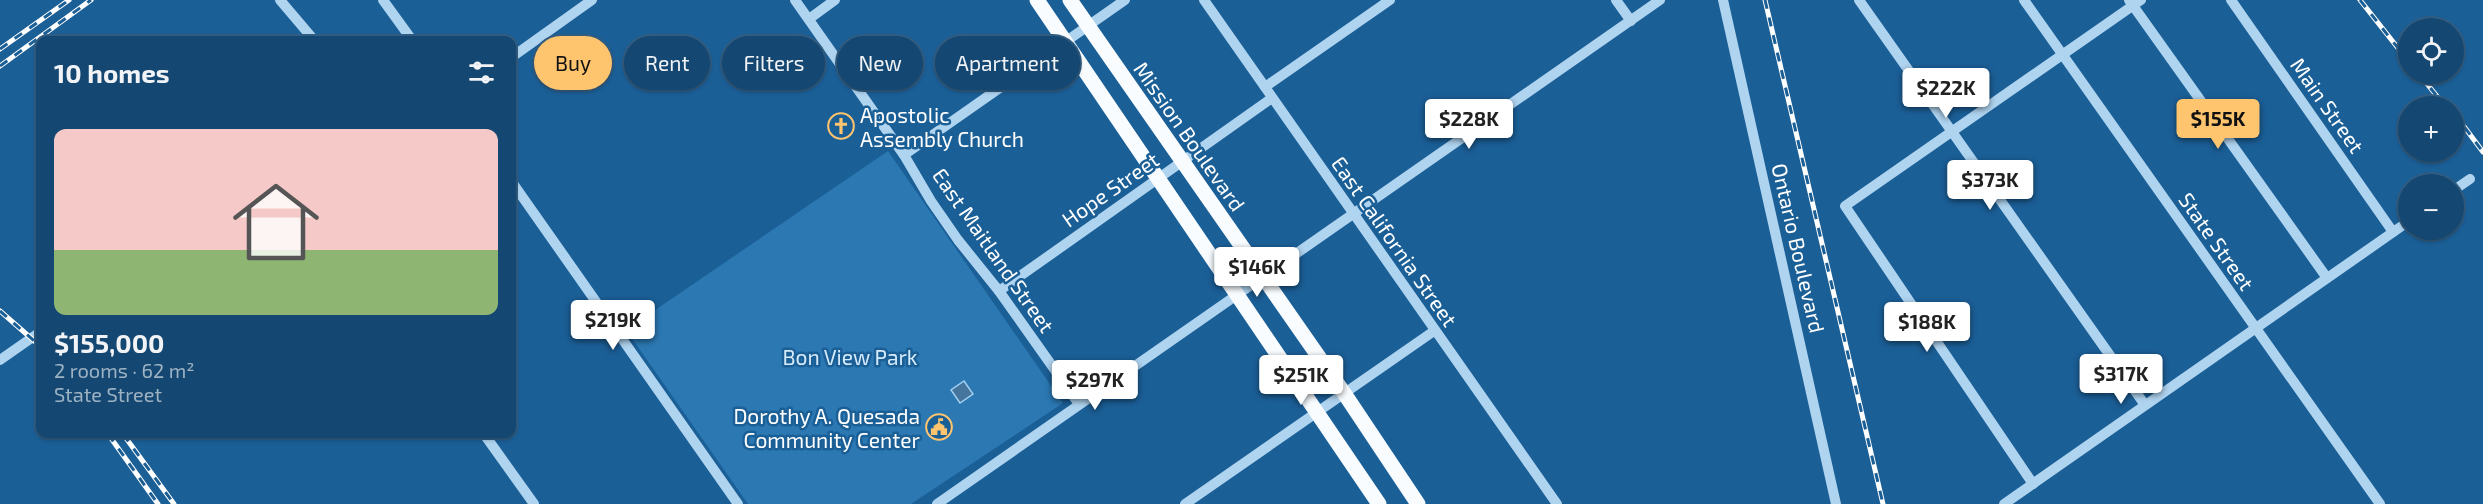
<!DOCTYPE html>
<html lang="en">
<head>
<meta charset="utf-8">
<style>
	:root { --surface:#144771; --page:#215179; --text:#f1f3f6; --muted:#9db2c3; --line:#335f84; --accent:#ffc56e }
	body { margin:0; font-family:"Exo 2",sans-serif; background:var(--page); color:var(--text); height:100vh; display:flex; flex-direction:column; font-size:22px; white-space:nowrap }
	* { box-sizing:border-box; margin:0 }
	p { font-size:20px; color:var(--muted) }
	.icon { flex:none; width:33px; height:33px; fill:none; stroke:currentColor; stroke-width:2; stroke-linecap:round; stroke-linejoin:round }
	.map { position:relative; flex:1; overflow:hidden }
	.panel { position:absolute; left:36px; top:36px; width:480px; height:402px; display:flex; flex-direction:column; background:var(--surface); border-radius:12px; box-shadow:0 2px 4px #0004,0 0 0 2px var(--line) }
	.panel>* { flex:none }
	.hud { position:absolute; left:534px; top:36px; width:570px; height:54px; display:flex; gap:12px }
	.fabs { position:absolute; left:2398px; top:18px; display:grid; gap:12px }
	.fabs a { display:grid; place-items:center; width:66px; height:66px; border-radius:50%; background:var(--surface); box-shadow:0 2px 4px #0004,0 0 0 2px var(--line); font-size:30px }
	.price { position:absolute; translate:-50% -51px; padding:0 14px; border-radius:6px; background:#fff; color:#222; font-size:20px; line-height:39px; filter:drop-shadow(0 2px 3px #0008) }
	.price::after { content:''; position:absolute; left:50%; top:36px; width:18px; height:14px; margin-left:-9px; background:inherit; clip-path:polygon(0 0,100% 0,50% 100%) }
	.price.on { background:var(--accent); color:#111 }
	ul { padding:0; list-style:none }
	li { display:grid; align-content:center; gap:12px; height:318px; padding:0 18px }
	li span { display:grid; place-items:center; height:186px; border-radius:12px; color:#555 }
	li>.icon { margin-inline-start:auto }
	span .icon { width:108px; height:108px; fill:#fffc; stroke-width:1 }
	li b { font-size:26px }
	h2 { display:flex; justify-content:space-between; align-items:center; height:72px; padding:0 18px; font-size:26px }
	.pill { padding:0 21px; border-radius:27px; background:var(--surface); box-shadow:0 2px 4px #0004,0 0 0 2px var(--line); font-size:21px; line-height:54px }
	.pill.on { background:var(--accent); color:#111 }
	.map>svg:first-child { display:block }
	.green { fill:#2b78b3 }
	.water { fill:#45759c; stroke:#a3d0f2; stroke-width:1.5 }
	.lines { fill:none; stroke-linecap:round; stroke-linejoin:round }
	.minor { stroke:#afd4f0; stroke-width:10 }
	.major { stroke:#f8fcff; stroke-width:15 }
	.rail-casing { stroke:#fff; stroke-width:5 }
	.rail { stroke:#1b5f97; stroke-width:3; stroke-dasharray:9; stroke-linecap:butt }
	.labels { text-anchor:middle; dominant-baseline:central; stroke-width:5; stroke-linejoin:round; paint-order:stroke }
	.street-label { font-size:21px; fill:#fff; stroke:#1b5f97 }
	.poi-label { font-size:21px; fill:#fff; stroke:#1b5f97; text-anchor:start }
	.park-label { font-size:21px; fill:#d6ebfb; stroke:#1b5f97 }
</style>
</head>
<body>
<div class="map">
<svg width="2483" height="504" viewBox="0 0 2483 504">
	<rect width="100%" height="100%" fill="#1b5f97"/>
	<polygon class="green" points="888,151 1063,403 911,504 748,504 626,330"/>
	<polygon class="water" points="964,381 973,394 960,403 951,390"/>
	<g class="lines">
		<g class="minor">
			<polyline points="280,0 314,40"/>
			<polyline points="383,0 412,40"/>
			<polyline points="795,0 904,155 931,201 958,240 999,291 1079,404"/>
			<polyline points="1204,0 1557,504"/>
			<polyline points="1616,0 1631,21"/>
			<polyline points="1723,0 1836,504"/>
			<polyline points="1859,0 2145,405"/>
			<polyline points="2024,0 2380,504"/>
			<polyline points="2129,0 2327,278"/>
			<polyline points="2231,0 2393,232"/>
			<polyline points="809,19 835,0"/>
			<polyline points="512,57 592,0"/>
			<polyline points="1265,87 1390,0"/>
			<polyline points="904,155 1125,0"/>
			<polyline points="512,182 738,504"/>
			<polyline points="2454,190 2470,179"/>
			<polyline points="999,291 1272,98"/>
			<polyline points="0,360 40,332"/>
			<polyline points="484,434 534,504"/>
			<polyline points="2033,484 1845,206 2141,0"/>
			<polyline points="937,504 1660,0"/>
			<polyline points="1185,504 1434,331"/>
			<polyline points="2004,504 2409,221"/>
		</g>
		<g class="major">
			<polyline points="1037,0 1379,504"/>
			<polyline points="1070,0 1344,393 1418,504"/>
		</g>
		<g class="rail-casing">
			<g id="rail">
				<polyline points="1765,0 1883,504"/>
				<polyline points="2360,0 2409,62"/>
				<polyline points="0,49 69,0"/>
				<polyline points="0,66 91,0"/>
				<polyline points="2419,74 2445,106"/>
				<polyline points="2454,113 2483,152"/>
				<polyline points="0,311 40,346"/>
				<polyline points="108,434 158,504"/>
				<polyline points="123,434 174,504"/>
			</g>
		</g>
		<use href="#rail" class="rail"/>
	</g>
	<defs>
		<g id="church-ring" transform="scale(1.35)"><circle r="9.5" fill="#1b5f97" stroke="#ffc56e" stroke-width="1.5"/><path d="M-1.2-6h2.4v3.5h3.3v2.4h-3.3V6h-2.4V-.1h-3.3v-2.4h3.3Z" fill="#ffc56e"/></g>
		<g id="civic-ring" transform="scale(1.35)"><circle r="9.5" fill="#1b5f97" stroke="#ffc56e" stroke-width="1.5"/><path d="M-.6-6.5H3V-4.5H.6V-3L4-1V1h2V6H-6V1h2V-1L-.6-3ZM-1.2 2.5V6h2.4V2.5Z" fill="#ffc56e"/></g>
	</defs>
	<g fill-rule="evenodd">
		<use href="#church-ring" x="841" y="126"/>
		<use href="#civic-ring" x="939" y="427"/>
	</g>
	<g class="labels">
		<g class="street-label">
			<text transform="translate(2328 105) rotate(55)">Main Street</text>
			<text transform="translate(1190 136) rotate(55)">Mission Boulevard</text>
			<text transform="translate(1110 189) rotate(-35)">Hope Street</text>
			<text transform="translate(1395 241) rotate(55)">East California Street</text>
			<text transform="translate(2217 241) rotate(55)">State Street</text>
			<text transform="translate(1799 248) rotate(77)">Ontario Boulevard</text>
			<text transform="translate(994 250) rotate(55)">East Maitland Street</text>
		</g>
		<g class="poi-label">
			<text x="860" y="114">Apostolic<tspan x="860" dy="24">Assembly Church</tspan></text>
			<text x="920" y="415" text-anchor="end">Dorothy A. Quesada<tspan x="920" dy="24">Community Center</tspan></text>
		</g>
		<g class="park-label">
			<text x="850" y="356">Bon View Park</text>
		</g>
	</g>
</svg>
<div class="fabs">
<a><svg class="icon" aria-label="locate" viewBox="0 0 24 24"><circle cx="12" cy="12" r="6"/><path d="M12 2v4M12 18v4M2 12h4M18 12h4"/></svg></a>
<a>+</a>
<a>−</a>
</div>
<b class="price" style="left:1946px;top:119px">$222K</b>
<b class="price" style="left:1469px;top:150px">$228K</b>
<b class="price on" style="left:2218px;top:150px">$155K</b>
<b class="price" style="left:1990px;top:211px">$373K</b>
<b class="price" style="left:1257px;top:298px">$146K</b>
<b class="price" style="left:613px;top:351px">$219K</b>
<b class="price" style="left:1927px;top:353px">$188K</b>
<b class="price" style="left:2121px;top:405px">$317K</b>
<b class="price" style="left:1301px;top:406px">$251K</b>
<b class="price" style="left:1095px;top:411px">$297K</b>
<div class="hud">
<a class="pill on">Buy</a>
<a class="pill">Rent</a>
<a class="pill">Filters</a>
<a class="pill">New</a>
<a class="pill">Apartment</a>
</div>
<section class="panel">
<h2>10 homes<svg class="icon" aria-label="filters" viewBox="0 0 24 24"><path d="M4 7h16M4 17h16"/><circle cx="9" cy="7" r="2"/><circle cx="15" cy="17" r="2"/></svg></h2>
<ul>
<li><span style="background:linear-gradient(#f6c9c9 65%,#8fb573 0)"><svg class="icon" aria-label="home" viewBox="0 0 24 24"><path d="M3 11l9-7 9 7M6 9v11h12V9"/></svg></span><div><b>$155,000</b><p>2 rooms · 62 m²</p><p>State Street</p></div></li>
</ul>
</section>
</div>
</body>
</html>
